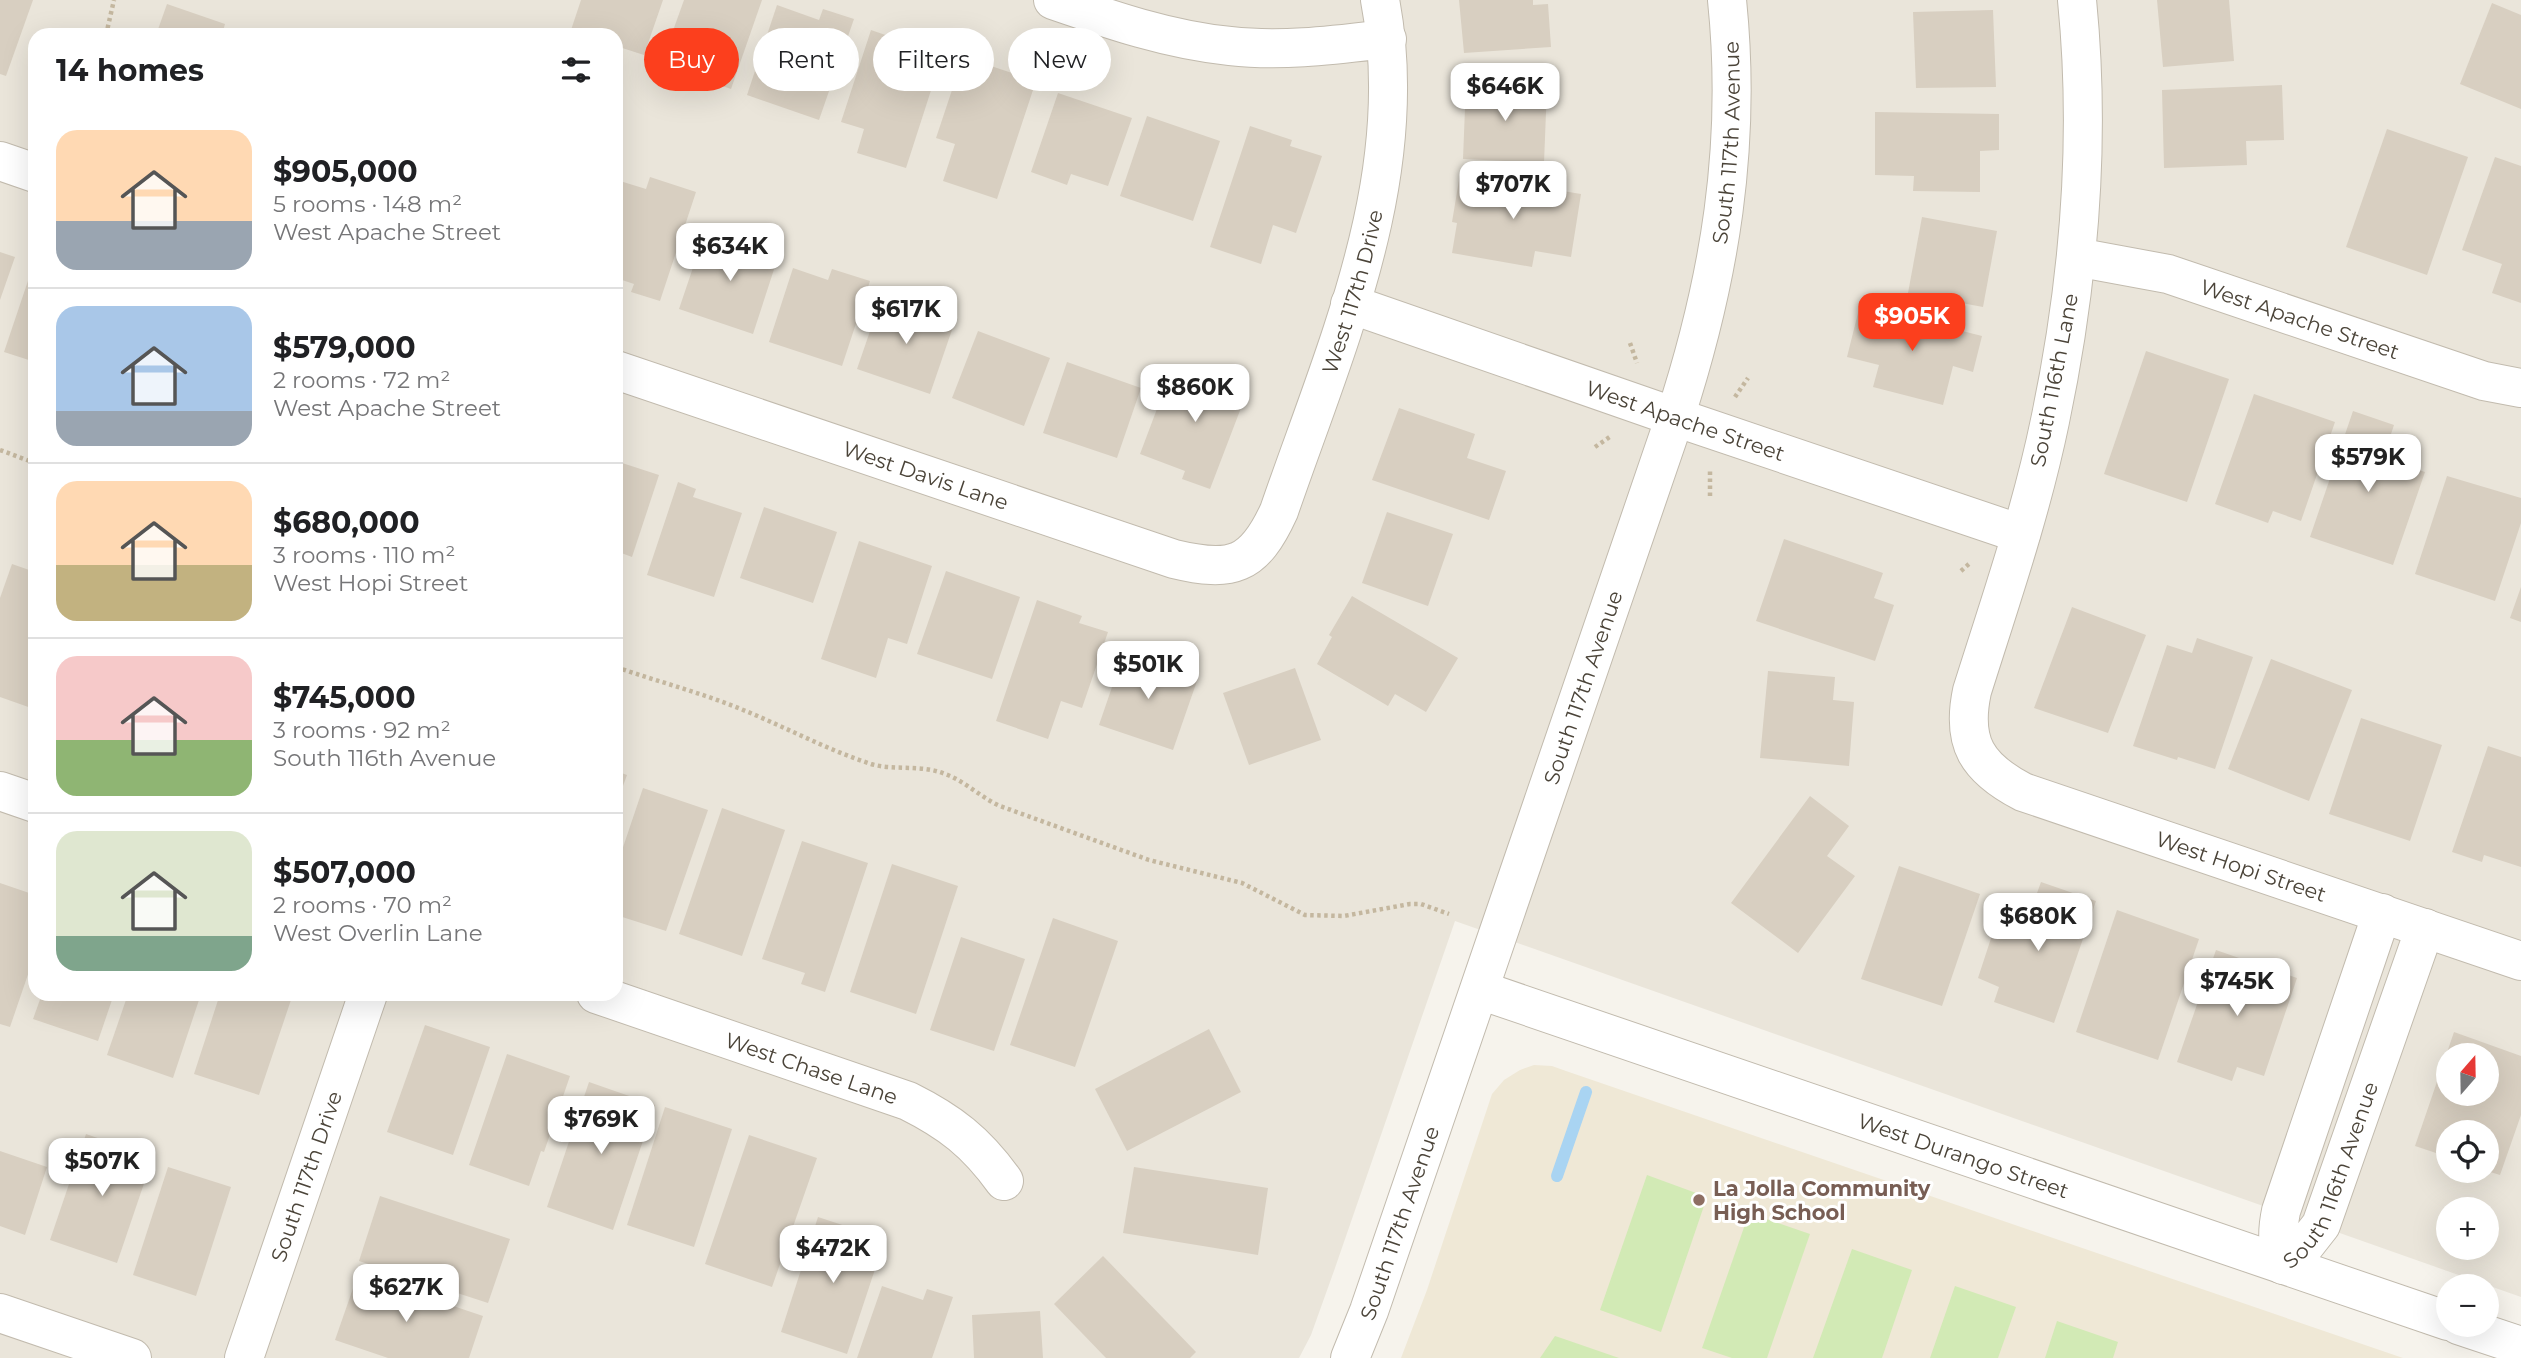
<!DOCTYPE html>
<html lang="en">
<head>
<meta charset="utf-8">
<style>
	:root { --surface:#fff; --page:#f6f6f6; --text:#202124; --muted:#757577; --line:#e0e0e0; --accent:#fc3f1d }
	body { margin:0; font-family:Montserrat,sans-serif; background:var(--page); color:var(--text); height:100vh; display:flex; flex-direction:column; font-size:26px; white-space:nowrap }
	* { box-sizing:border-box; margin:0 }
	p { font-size:23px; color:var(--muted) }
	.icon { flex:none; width:38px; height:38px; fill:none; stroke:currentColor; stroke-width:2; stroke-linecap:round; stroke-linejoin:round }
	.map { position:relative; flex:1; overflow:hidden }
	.details { position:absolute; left:28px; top:28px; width:595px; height:973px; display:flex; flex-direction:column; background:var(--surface); border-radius:21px; box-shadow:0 7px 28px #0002 }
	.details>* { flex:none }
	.guide { position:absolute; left:644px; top:28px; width:665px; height:63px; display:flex; gap:14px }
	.needle { width:46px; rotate:20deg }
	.tools { position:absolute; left:2436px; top:1043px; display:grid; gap:14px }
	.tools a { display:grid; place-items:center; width:63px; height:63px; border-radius:50%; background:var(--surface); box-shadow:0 7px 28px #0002; font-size:35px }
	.price { position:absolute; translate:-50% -60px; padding:0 16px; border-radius:14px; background:#fff; color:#222; font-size:23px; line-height:46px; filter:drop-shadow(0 2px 4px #0008) }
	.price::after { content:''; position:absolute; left:50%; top:42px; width:21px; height:16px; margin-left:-10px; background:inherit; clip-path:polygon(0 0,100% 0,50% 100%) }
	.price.active { background:var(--accent); color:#fff }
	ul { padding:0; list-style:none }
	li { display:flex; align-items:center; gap:21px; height:175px; padding:0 28px }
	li+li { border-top:2px solid var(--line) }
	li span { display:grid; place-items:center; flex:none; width:196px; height:140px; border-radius:21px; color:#555 }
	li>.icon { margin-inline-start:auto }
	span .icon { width:84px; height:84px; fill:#fffc; stroke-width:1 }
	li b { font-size:30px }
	h2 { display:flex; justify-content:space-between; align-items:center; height:84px; padding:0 28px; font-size:30px }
	.tag { padding:0 24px; border-radius:32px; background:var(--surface); box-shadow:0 7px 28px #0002; font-size:24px; line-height:63px }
	.tag.active { background:var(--accent); color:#fff }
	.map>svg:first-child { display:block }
	.residential { fill:#eae5da; fill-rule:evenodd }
	.education { fill:#efe8d6 }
	.green { fill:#d2eab5 }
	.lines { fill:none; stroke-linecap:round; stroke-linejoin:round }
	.stream { stroke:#a9d4f2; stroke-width:12 }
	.building { fill:#d8cfc1; fill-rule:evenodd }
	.minor-casing { stroke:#c2bbae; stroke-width:40 }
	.tertiary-casing { stroke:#c2bbae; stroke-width:40 }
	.path { stroke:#c4b79f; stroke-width:4.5; stroke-dasharray:3.5 3.5; stroke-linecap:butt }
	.minor { stroke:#fff; stroke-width:38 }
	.tertiary { stroke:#fff; stroke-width:38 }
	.education-dot { fill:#8d6e63; stroke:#fff; stroke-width:2.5 }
	.labels { text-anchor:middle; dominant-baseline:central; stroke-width:6; stroke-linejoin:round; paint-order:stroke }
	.street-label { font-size:21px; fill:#4b4439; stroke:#fff }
	.education-label { font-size:21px; font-weight:bold; fill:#785e54; stroke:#fff; text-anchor:start }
</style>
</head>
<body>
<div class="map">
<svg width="2521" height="1358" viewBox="0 0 2521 1358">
	<rect width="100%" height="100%" fill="#f6f3ec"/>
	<path class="residential" d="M0,0H2521V1297L1455,921L1335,1268L1311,1335L1299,1358H0ZM35,35H616V994H35ZM2448,1055H2487V1094H2448ZM2448,1132H2487V1171H2448ZM2448,1209H2487V1248H2448Z"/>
	<polygon class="education" points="1534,1065 1552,1066 1566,1071 2403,1358 1401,1358 1427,1290 1492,1094 1504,1080 1520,1070"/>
	<g class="green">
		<polygon points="1647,1175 1707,1197 1661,1332 1600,1310"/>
		<polygon points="1749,1213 1810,1234 1767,1358 1732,1358 1702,1348"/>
		<polygon points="1852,1249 1912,1270 1882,1358 1813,1358"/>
		<polygon points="1955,1286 2016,1307 1998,1358 1930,1358"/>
		<polygon points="2057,1321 2118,1342 2113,1358 2045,1358"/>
		<polygon points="1555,1336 1564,1339 1619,1358 1540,1358"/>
	</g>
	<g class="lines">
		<polyline class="stream" points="1557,1176 1586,1092"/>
	</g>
	<g class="building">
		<polygon points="0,0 33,0 6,76 0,74"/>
		<polygon points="581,0 663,0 644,55 616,46 616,35 585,35 571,30"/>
		<polygon points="684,0 762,0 731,89 661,64"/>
		<polygon points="1459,0 1533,0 1533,5 1548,4 1551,47 1464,53"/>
		<polygon points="2157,0 2229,0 2234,61 2163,67"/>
		<polygon points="2492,3 2521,15 2521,109 2460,84"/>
		<polygon points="167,4 225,24 222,35 156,35"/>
		<polygon points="777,5 819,20 823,9 854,19 819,120 747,95"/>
		<polygon points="1993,10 1996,87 1916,88 1913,12"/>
		<polygon points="871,30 897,39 899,36 944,50 906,168 857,153 864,129 841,122"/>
		<polygon points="962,60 990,69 991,66 1036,81 997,199 943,181 955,144 936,138"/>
		<polygon points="1466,83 1547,87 1544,163 1463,159"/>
		<polygon points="2282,85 2284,140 2246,141 2247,165 2164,168 2162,90"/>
		<polygon points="1058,93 1132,118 1108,186 1071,174 1067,185 1031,172"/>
		<polygon points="1875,112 1999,114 1999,150 1980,151 1980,192 1913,191 1914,176 1875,175"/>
		<polygon points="1147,116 1220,141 1193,221 1120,196"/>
		<polygon points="1250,126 1292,140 1290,146 1322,156 1296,233 1273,225 1261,264 1210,247"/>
		<polygon points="2387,129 2468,157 2427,275 2346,247"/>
		<polygon points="2495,157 2521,166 2521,303 2492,293 2502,264 2462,250"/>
		<polygon points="1460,174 1581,194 1571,257 1535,251 1532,267 1452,253 1457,223 1452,222"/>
		<polygon points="650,177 696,192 660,301 631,292 634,284 616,278 616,192 620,181 646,189"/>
		<polygon points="1922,217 1997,231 1983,307 1908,293"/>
		<polygon points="703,238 737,250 740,238 780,251 753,334 679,309"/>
		<polygon points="0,252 15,257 0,300"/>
		<polygon points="35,260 35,362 4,352"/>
		<polygon points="793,268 828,280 832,269 870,281 842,366 769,342"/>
		<polygon points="881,299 954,324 930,394 857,369"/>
		<polygon points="1860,305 1982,336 1973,372 1953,366 1943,405 1873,387 1879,365 1847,357"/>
		<polygon points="978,331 1050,358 1024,426 952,398"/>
		<polygon points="2146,351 2229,379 2187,502 2104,474"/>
		<polygon points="1067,362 1141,388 1117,458 1043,433"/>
		<polygon points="1199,368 1249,387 1210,489 1182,479 1185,471 1140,454 1172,369 1195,378"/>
		<polygon points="2254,394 2335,422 2301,521 2273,511 2268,523 2215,504"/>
		<polygon points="1399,408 1475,434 1467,458 1506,471 1489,520 1372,480"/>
		<polygon points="2353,411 2394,425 2383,458 2425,472 2393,565 2310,537"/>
		<polygon points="616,461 659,475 632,557 616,551"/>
		<polygon points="2447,476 2521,498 2521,523 2495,601 2415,574"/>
		<polygon points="678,482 696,489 693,497 742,513 714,597 647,575"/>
		<polygon points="764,507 837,532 813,603 740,578"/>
		<polygon points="1387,512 1453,534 1428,606 1362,583"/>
		<polygon points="1784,539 1883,573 1874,598 1894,605 1875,661 1756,621"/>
		<polygon points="859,541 932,566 907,644 888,638 876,678 821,659"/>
		<polygon points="12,564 35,572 34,709 0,697 0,598"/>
		<polygon points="946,571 1020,597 992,679 917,654"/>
		<polygon points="2521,587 2521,622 2510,618"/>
		<polygon points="1352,596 1458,658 1426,712 1395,694 1388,706 1317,664 1332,637 1329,635"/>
		<polygon points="1037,600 1082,616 1079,623 1108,632 1082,708 1061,701 1048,739 996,721"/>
		<polygon points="2072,607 2146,635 2108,733 2034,708"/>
		<polygon points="2197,638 2253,657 2215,769 2178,757 2177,760 2133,746 2167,645 2192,653"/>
		<polygon points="1124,652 1198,678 1173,750 1099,725"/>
		<polygon points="2271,659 2352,690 2309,801 2228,769"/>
		<polygon points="1295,668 1321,740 1249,765 1223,693"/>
		<polygon points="1768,671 1835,677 1833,700 1854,702 1849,766 1760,758"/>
		<polygon points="2361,718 2442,745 2410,841 2329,814"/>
		<polygon points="2488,746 2521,757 2521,867 2484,855 2482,862 2452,852"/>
		<polygon points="616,771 627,775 616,805"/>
		<polygon points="643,788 708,810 666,931 616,915 616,868"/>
		<polygon points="1810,796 1849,826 1827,856 1855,876 1798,953 1731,903"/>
		<polygon points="722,808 785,830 742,956 679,934"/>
		<polygon points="802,841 868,863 825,992 801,984 805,973 762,959"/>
		<polygon points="892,864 958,886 916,1014 850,992"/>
		<polygon points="1899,866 1980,894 1942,1006 1861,979"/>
		<polygon points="2041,882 2096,901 2054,1023 1994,1002 1999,987 1978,978 1997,920 2024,929"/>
		<polygon points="0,883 35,895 35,954 10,1027 0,1024"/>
		<polygon points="2117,910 2199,939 2158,1060 2076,1032"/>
		<polygon points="1053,918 1118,941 1075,1067 1010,1045"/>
		<polygon points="961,937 1025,959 994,1051 930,1030"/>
		<polygon points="2216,950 2297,978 2264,1076 2237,1067 2232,1081 2177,1062"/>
		<polygon points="42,994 114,994 98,1041 33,1019"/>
		<polygon points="128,994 201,994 173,1078 107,1055"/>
		<polygon points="220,994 293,994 259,1095 194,1074"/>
		<polygon points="425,1025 490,1047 453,1155 387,1132"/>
		<polygon points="1209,1029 1241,1092 1127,1151 1095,1089"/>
		<path d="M2454,1032L2521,1056V1115L2500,1175L2487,1171V1132H2448V1157L2415,1146ZM2448,1055H2487V1094H2448Z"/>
		<polygon points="507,1054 570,1076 544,1152 541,1151 529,1186 469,1165"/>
		<polygon points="589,1082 655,1105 613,1230 547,1207"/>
		<polygon points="665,1107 732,1129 694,1247 627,1225"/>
		<polygon points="86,1134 153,1157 117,1263 50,1240"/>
		<polygon points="749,1135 817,1158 772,1287 705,1264"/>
		<polygon points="0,1151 47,1167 25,1235 0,1226"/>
		<polygon points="168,1167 231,1187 196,1296 133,1275"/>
		<polygon points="1134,1167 1268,1188 1258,1255 1123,1233"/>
		<polygon points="380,1196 510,1239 488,1303 359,1261"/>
		<polygon points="818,1217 885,1239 847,1354 781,1332"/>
		<polygon points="1103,1256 1196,1352 1190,1358 1106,1358 1054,1304"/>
		<polygon points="358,1274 483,1316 469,1358 388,1358 335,1340"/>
		<polygon points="882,1286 923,1300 927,1289 953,1297 932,1358 857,1358"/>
		<polygon points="1040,1311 1043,1358 974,1358 972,1315"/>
	</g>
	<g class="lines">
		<g class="minor-casing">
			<g id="minor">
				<path d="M1053,0C1111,20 1169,40 1230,46C1282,52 1335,45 1387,39"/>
				<path id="s1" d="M2077,0C2091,140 2079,283 2050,421C2031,513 2000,602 1972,691C1961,743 1977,768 2023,792L2521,961"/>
				<polyline points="0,161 35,173"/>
				<path id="s2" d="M2076,257L2168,274L2484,381L2521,388"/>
				<path id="s3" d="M1350,304L1675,417L2021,534"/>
				<path id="s4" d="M616,370L1174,559C1232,573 1254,566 1279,511C1335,348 1414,176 1380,0"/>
				<polyline points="0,791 35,803"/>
				<path id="s5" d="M2382,913L2281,1211C2277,1230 2277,1245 2283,1265L2299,1253L2321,1225L2425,928"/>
				<path id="s6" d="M596,994L908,1101C950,1122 976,1142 1004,1181"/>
				<polyline points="0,1313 132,1358"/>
				<path id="s7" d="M244,1358L368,994"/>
			</g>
		</g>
		<g class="tertiary-casing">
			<g id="tertiary">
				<path id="s8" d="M1480,990L2448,1321"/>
				<polyline points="2458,1325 2521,1346"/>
				<path id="s9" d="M1350,1358L1369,1311L1675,417C1720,279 1742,145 1727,0"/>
			</g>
		</g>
		<g class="path">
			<polyline points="106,35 114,0"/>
			<polyline points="1630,343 1637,363"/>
			<polyline points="1735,397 1748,378"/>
			<polyline points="1595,447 1611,436"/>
			<polyline points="0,450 35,463"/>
			<polyline points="1710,496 1710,469"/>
			<polyline points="1961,571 1970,563"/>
			<path d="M616,667C653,680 691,690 728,704C776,722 822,748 871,764C895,771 921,764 945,774C965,781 980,797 1000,806L1149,860L1242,883L1305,915L1344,916L1410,904H1421L1449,914"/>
		</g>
		<use href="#minor" class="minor"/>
		<use href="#tertiary" class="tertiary"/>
	</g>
	<circle class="education-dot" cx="1699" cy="1200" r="7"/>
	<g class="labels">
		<g class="street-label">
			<text stroke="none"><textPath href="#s9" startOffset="1276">South 117th Avenue</textPath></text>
			<text stroke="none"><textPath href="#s4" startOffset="952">West 117th Drive</textPath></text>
			<text stroke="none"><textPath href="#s2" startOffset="233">West Apache Street</textPath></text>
			<text transform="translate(2054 380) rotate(-79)">South 116th Lane</text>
			<text stroke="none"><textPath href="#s3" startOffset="355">West Apache Street</textPath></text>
			<text stroke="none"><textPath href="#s4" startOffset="327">West Davis Lane</textPath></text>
			<text stroke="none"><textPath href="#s9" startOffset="710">South 117th Avenue</textPath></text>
			<text stroke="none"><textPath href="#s1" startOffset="1060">West Hopi Street</textPath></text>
			<text stroke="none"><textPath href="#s6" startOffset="228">West Chase Lane</textPath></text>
			<text stroke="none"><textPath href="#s8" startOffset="511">West Durango Street</textPath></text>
			<text stroke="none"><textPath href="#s5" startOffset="474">South 116th Avenue</textPath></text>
			<text stroke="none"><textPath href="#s7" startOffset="192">South 117th Drive</textPath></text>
			<text stroke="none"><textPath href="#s9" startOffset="144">South 117th Avenue</textPath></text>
		</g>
		<g class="education-label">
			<text x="1713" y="1188">La Jolla Community<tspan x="1713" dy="24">High School</tspan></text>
		</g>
	</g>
</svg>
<div class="tools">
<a><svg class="needle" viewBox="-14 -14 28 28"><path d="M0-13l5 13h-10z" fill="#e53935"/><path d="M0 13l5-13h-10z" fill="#757577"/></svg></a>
<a><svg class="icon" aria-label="locate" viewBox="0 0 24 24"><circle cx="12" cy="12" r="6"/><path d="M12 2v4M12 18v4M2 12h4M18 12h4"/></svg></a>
<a>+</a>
<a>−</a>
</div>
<b class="price" style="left:1505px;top:123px">$646K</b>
<b class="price" style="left:1513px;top:221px">$707K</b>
<b class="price" style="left:730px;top:283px">$634K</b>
<b class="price" style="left:906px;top:346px">$617K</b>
<b class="price active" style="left:1912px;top:353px">$905K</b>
<b class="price" style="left:1195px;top:424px">$860K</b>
<b class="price" style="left:2368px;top:494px">$579K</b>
<b class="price" style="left:1148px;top:701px">$501K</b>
<b class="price" style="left:2038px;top:953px">$680K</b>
<b class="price" style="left:2237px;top:1018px">$745K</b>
<b class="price" style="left:601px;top:1156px">$769K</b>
<b class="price" style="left:102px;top:1198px">$507K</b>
<b class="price" style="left:833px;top:1285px">$472K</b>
<b class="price" style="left:406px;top:1324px">$627K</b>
<div class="guide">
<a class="tag active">Buy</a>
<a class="tag">Rent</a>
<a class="tag">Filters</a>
<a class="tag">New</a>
</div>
<section class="details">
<h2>14 homes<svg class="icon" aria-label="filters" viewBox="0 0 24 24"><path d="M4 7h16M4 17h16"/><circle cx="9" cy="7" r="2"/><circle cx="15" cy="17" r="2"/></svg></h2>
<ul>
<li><span style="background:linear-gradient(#ffd9b3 65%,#9aa5b1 0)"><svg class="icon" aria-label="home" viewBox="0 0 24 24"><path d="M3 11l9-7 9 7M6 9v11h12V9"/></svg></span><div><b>$905,000</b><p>5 rooms · 148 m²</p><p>West Apache Street</p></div></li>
<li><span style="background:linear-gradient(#a9c7e8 75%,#9aa5b1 0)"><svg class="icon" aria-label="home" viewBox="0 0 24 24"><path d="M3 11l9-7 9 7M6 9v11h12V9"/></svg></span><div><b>$579,000</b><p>2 rooms · 72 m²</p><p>West Apache Street</p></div></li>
<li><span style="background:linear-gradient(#ffd9b3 60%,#c2b280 0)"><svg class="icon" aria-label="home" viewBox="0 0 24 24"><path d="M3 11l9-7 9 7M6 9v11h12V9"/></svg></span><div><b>$680,000</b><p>3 rooms · 110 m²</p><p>West Hopi Street</p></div></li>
<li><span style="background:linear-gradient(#f6c9c9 60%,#8fb573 0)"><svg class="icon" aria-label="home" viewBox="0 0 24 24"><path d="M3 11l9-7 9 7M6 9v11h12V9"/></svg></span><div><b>$745,000</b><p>3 rooms · 92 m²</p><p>South 116th Avenue</p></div></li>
<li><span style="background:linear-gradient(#dfe7d0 75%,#7fa58c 0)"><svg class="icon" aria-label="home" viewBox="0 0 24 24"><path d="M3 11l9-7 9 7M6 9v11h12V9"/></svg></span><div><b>$507,000</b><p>2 rooms · 70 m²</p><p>West Overlin Lane</p></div></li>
</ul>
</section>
</div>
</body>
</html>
